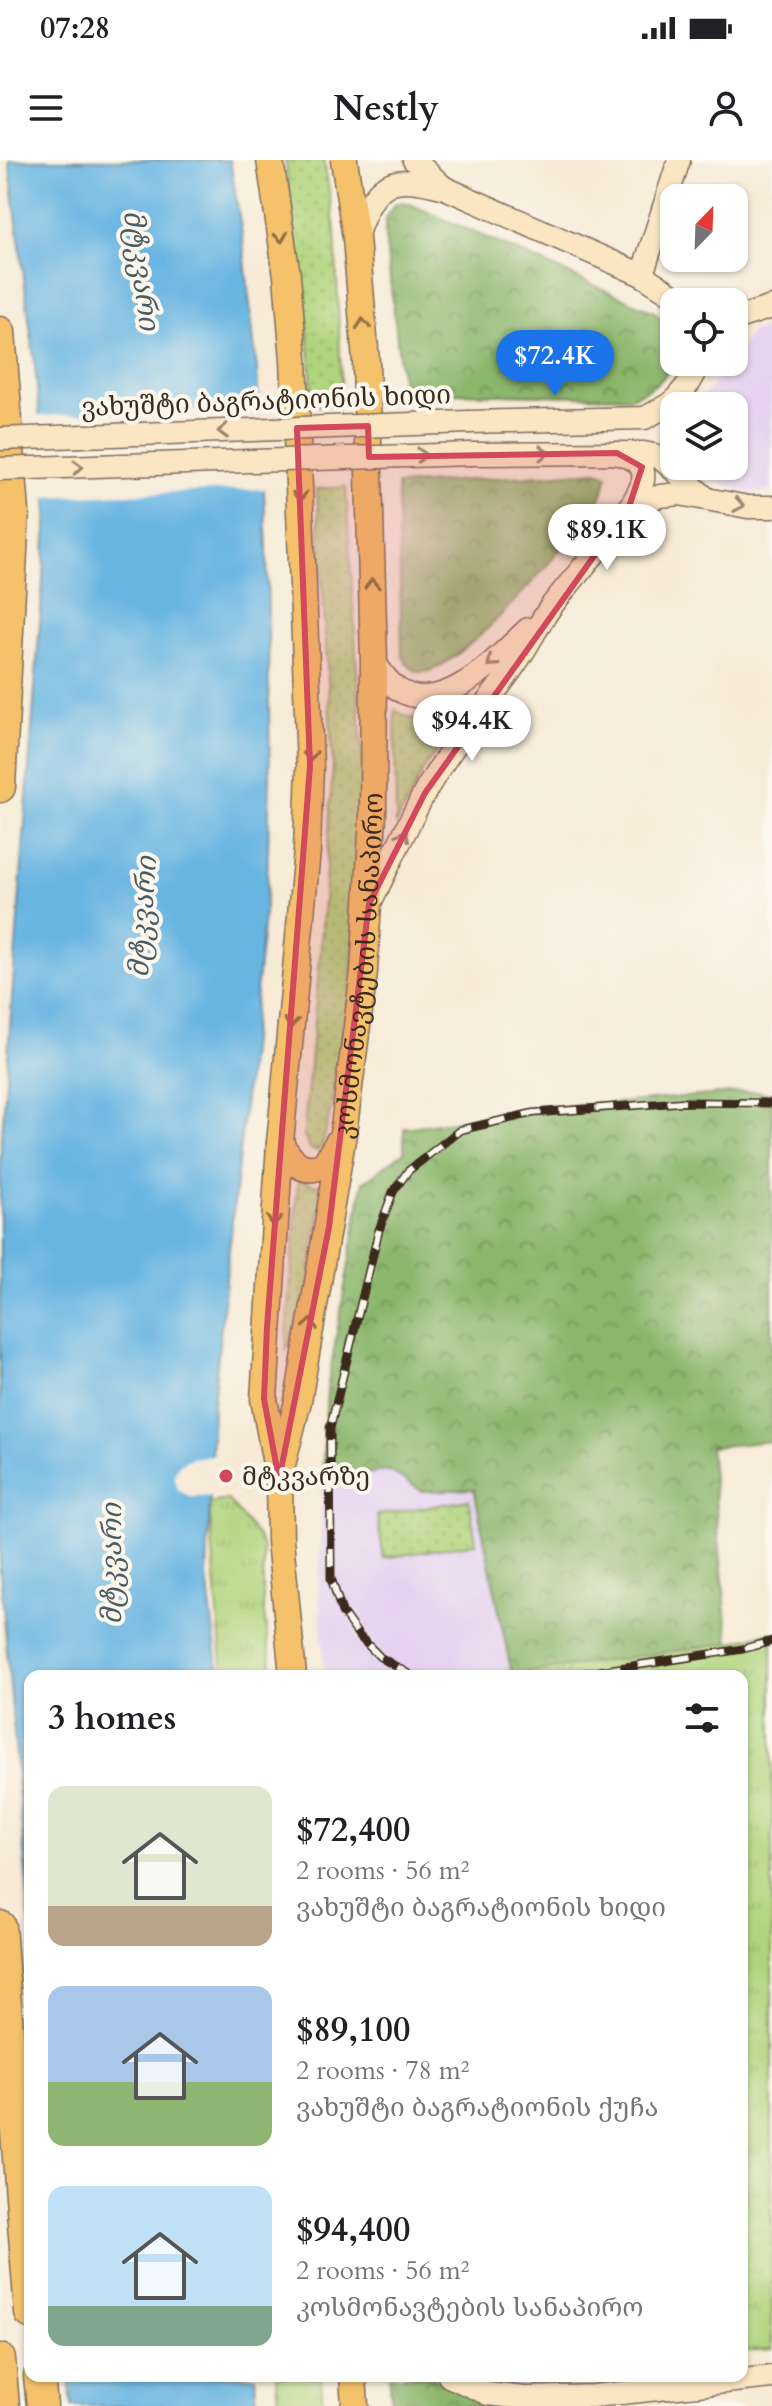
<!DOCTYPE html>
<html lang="en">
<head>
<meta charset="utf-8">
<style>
	:root { --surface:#fff; --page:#f2f2f2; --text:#202124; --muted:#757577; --accent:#1a73e8 }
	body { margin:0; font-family:Cardo,"Noto Serif Georgian",serif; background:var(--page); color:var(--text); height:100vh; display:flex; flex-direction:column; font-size:30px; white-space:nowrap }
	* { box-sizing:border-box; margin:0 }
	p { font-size:26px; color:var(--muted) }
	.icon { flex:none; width:44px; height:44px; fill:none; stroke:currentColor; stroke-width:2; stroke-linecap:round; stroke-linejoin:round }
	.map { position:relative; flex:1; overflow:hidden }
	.details { position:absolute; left:24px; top:1510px; width:724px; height:712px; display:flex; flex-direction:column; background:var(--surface); border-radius:16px; box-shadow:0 2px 6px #0004 }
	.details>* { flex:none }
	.needle { width:52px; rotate:23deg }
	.fabs { position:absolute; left:660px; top:24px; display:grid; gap:16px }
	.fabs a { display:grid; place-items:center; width:88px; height:88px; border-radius:16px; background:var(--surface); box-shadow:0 2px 6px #0004; font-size:40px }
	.price { position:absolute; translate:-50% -68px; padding:0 18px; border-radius:28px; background:#fff; color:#222; font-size:26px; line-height:52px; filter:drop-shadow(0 2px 4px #0008) }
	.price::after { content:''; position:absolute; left:50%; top:48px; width:24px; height:18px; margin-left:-12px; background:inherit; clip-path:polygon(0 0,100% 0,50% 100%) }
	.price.current { background:var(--accent); color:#fff }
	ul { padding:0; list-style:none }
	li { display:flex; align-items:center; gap:24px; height:200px; padding:0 24px }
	li span { display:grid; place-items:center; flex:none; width:224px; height:160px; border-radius:16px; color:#555 }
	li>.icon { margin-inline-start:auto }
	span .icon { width:96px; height:96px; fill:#fffc; stroke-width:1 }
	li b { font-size:34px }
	h2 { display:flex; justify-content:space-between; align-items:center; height:96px; padding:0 24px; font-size:34px }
	.status { display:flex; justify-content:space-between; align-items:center; height:56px; padding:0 40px; background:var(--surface); direction:ltr }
	.status svg { height:22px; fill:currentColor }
	header { display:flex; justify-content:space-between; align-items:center; height:104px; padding:0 24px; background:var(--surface); font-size:36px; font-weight:700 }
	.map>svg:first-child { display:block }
	.built { fill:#e6d2f0 }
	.grass { fill:url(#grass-dots); stroke:#767f4e; stroke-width:2 }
	.forest { fill:url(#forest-crowns); stroke:#647045; stroke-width:2 }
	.park { fill:url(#park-tufts); stroke:#767f4e; stroke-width:2 }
	.water { fill:#69b5e2; stroke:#527080; stroke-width:2 }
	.pier { fill:#f7ead6 }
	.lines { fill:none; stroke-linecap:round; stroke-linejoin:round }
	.secondary-casing { stroke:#7d6d5e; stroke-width:25 }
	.primary-casing { stroke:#7d6d5e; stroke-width:29 }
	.highway-casing { stroke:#7d6d5e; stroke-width:33 }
	.secondary { stroke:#fbe6c4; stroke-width:22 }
	.primary { stroke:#f5c16b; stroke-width:26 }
	.highway { stroke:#f5c16b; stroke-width:30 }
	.rail-casing { stroke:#3b2a1e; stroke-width:9 }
	.rail { stroke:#fbf7ec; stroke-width:6; stroke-dasharray:18; stroke-linecap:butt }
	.secondary-bridge-casing { stroke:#7d6d5e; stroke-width:25; stroke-linecap:butt }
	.secondary-bridge { stroke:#fbe6c4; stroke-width:22 }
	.oneway { stroke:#8f6e41 }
	.oneway2 { stroke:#9b8871 }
	.marked { fill:#d1495b; fill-opacity:0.2; stroke:#d1495b; stroke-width:6; stroke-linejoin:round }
	.poi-dot { fill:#d1495b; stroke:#fbf7ec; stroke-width:3 }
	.labels { text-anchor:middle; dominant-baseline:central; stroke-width:8; stroke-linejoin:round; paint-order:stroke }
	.street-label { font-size:26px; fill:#3b2a1e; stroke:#fbf7ec }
	.poi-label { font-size:26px; fill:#3b2a1e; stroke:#fbf7ec; text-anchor:start }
	.water-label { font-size:28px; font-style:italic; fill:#4b5b63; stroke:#fbf7ec }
</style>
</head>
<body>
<div class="status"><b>07:28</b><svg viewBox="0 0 49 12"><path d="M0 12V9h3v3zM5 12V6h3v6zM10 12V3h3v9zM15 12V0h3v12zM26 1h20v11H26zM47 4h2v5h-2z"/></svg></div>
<header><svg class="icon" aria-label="menu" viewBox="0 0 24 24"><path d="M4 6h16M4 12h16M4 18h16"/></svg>Nestly<svg class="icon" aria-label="person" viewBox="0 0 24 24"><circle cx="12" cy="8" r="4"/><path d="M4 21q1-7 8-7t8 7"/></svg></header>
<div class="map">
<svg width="772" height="2246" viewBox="0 0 772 2246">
	<defs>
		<pattern id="grass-dots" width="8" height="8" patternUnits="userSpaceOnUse" patternTransform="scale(2)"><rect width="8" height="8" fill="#b0d47d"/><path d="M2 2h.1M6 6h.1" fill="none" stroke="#98b66c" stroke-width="1.8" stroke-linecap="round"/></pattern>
		<pattern id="forest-crowns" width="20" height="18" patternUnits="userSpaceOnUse" patternTransform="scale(2)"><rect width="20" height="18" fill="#8cb66c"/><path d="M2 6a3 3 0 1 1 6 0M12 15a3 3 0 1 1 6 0" fill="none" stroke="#749458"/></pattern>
		<pattern id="park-tufts" width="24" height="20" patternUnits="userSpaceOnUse" patternTransform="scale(2)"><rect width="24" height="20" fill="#b0d47d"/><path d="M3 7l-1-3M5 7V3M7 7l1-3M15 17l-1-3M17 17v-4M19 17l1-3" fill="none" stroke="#98b66c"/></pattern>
	</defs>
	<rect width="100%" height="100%" fill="#fbf7ec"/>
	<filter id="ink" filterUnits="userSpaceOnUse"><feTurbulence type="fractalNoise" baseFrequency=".0125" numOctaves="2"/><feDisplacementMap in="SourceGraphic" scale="16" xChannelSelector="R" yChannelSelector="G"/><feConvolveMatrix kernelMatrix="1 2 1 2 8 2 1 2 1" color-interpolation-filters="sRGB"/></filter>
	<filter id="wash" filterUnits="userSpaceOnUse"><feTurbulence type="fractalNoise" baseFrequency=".006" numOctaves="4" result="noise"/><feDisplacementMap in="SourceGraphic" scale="32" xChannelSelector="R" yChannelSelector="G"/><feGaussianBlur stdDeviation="1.8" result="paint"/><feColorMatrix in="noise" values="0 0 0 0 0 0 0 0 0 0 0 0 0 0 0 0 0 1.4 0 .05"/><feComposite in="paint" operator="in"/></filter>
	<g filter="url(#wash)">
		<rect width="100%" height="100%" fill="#f7ead6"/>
		<g class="built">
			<polygon points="772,157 772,331 747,333 706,317 691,306 734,306 734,246 703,246 706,243 702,239 729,202 734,202 734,196 752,172 766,168 766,162"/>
			<polygon points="390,1311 422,1331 474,1329 512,1515 325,1516 319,1437 322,1317"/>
			<polygon points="472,2216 621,2216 509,2227"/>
		</g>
		<g class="grass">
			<polygon points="285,0 324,0 335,69 342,244 313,246 308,170"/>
			<polygon points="346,327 363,609 351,830 329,957 322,986 317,991 310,989 304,977 304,968 320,799 333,607 317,329"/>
			<path d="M395,550C419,566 438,563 464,551L424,609L396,665Z"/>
			<polygon points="298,1020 316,1026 324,1023 309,1123 286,1192"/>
			<polygon points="469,1340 476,1383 384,1398 377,1355"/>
		</g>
		<g class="forest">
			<path d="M405,42L653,151L671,167C680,207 666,224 630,237L403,232L385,76L386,56L396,43Z"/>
			<path d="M598,311L608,315C606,323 604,331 600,338C580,371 455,519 419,512C410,510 406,502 402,495L397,325Z"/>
			<polygon points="758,931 772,934 772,1281 710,1287 729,1483 512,1515 474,1329 422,1331 390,1311 322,1317 327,1230 363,1022 404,992 404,968 518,951"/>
			<polygon points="389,2216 429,2216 478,2239 523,2246 392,2246"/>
		</g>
		<g class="park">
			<polygon points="228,1340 258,1377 263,1389 263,1447 273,1516 223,1516 209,1343"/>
			<polygon points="772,1472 772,2189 742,2191 742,1516 459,1515 512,1515 729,1483"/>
			<polygon points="277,2216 321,2216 323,2246 279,2246"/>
		</g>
		<g class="water">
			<polygon points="9,0 230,0 243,81 257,211 267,384 270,617 267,727 213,1243 207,1417 219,1516 30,1516 30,1761 0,1411 0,1001 48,352 35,206"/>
			<polygon points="69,2216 255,2216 257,2246 72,2246"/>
		</g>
		<g class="pier">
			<polygon points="263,248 268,329 43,337 36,256"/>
			<polygon points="215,1295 214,1336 191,1337 178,1330 174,1314 180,1304 191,1298"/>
		</g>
	</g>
	<g filter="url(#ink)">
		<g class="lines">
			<g class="secondary-casing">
				<g id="secondary">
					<polyline points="414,0 441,25"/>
					<path d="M356,77C375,22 388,12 445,28L642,115L684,142"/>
					<polyline points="642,115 679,0"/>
					<polyline points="734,159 772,147"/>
					<polyline points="469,262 645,258 673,242 690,222 701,202"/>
					<polyline points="471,294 644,293 658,296 706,338"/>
					<polyline points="629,347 660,336 680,334 748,347 772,347"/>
					<path d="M374,502C381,511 388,523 399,530C443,558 499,496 528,469"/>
					<path d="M370,743C388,707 405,670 424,634C448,590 482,551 511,510C526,490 536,468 550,448C571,419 637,350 643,320C646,302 631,298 617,293"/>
					<polyline points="449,2216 488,2234 525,2238 593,2236 772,2217"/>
				</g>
			</g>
			<g class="primary-casing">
				<g id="primary">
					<polyline points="270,0 287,116 294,199 310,606 307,690 280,983 264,1239 279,1320 280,1380 293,1516"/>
					<path d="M280,983C290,1001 304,1016 325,1004L339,981"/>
					<path id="s1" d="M281,1309L298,1241L343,974L364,812L373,655L374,502L366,202L356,78L344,0"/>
					<polyline points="353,2216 355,2246"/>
				</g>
			</g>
			<g class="highway-casing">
				<g id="highway">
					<polyline points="0,172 14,352 0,627"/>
					<polyline points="0,1766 30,2153"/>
					<polyline points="0,2199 4,2246"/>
					<polyline points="39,2216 42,2246"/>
				</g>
			</g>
			<use href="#secondary" class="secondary"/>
			<use href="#primary" class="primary"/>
			<use href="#highway" class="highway"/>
			<g class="rail-casing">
				<g id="rail">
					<polyline points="412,1516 380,1497 359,1476 342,1452 331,1418 330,1268 379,1070 393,1032 408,1011 460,970 533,953 681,942 772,943"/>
					<polyline points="567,1516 743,1489 772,1481"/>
				</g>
			</g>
			<use href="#rail" class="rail"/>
			<g class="secondary-bridge-casing">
				<g id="secondary-bridge">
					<polyline points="0,279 469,262"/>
					<polyline points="0,309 471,294"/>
				</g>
			</g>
			<use href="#secondary-bridge" class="secondary-bridge"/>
		</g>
		<defs><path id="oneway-chevron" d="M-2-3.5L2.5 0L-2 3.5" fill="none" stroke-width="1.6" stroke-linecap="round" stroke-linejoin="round" transform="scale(2)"/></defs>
		<g class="oneway">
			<use href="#oneway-chevron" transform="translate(281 77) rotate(82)"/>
			<use href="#oneway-chevron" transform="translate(363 164) rotate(-95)"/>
			<use href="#oneway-chevron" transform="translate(300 336) rotate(87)"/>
			<use href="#oneway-chevron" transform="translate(372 424) rotate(-91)"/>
			<use href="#oneway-chevron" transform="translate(310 596) rotate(89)"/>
			<use href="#oneway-chevron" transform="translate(291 863) rotate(95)"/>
			<use href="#oneway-chevron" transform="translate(274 1061) rotate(94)"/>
			<use href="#oneway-chevron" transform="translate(311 1164) rotate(-80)"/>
		</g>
		<g class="oneway2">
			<use href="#oneway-chevron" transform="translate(223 271) rotate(178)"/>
			<use href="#oneway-chevron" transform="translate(544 293)"/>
			<use href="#oneway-chevron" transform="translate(422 295) rotate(-2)"/>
			<use href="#oneway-chevron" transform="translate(78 307) rotate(-2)"/>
			<use href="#oneway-chevron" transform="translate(739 345) rotate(9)"/>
			<use href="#oneway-chevron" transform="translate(492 502) rotate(139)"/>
			<use href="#oneway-chevron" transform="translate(404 675) rotate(-63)"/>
		</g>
	</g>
	<path class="marked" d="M368,266L369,297L617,293L642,307L629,347L425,633L369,744L329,1067L279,1320L264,1239L267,1167L310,606L297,268Z"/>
	<circle class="poi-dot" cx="226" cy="1316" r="8"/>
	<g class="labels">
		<g class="street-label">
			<text transform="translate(266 241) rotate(-2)">ვახუშტი ბაგრატიონის ხიდი</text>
			<text stroke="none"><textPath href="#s1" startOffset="510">კოსმონავტების სანაპირო</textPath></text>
		</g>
		<g class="poi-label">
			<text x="242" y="1316">მტკვარზე</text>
		</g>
		<g class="water-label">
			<text transform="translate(141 110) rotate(82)">მტკვარი</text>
			<text transform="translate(143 757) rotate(-86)">მტკვარი</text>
			<text transform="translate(112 1404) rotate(-90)">მტკვარი</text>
		</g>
	</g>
</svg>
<div class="fabs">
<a><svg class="needle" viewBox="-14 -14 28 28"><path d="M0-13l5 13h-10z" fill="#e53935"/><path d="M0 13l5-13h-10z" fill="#757577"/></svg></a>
<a><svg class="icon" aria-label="locate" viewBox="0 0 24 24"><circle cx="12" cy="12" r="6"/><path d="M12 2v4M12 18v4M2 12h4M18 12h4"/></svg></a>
<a><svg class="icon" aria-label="layers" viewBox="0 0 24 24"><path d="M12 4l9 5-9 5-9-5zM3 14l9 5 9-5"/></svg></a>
</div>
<b class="price current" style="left:555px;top:238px">$72.4K</b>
<b class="price" style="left:607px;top:412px">$89.1K</b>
<b class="price" style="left:472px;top:603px">$94.4K</b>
<section class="details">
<h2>3 homes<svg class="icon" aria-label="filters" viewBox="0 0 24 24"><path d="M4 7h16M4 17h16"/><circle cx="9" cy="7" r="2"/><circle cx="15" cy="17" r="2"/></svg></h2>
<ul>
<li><span style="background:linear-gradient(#dfe7d0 75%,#b9a48a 0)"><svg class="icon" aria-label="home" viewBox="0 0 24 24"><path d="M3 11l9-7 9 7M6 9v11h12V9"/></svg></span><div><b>$72,400</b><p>2 rooms · 56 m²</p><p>ვახუშტი ბაგრატიონის ხიდი</p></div></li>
<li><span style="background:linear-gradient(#a9c7e8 60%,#8fb573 0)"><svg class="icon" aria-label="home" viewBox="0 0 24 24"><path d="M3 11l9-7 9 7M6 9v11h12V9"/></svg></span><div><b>$89,100</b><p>2 rooms · 78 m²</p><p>ვახუშტი ბაგრატიონის ქუჩა</p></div></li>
<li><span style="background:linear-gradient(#bfe0f5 75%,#7fa58c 0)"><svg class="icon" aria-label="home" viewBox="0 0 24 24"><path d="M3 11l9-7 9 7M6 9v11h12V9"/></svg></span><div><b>$94,400</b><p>2 rooms · 56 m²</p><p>კოსმონავტების სანაპირო</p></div></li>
</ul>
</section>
</div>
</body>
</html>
